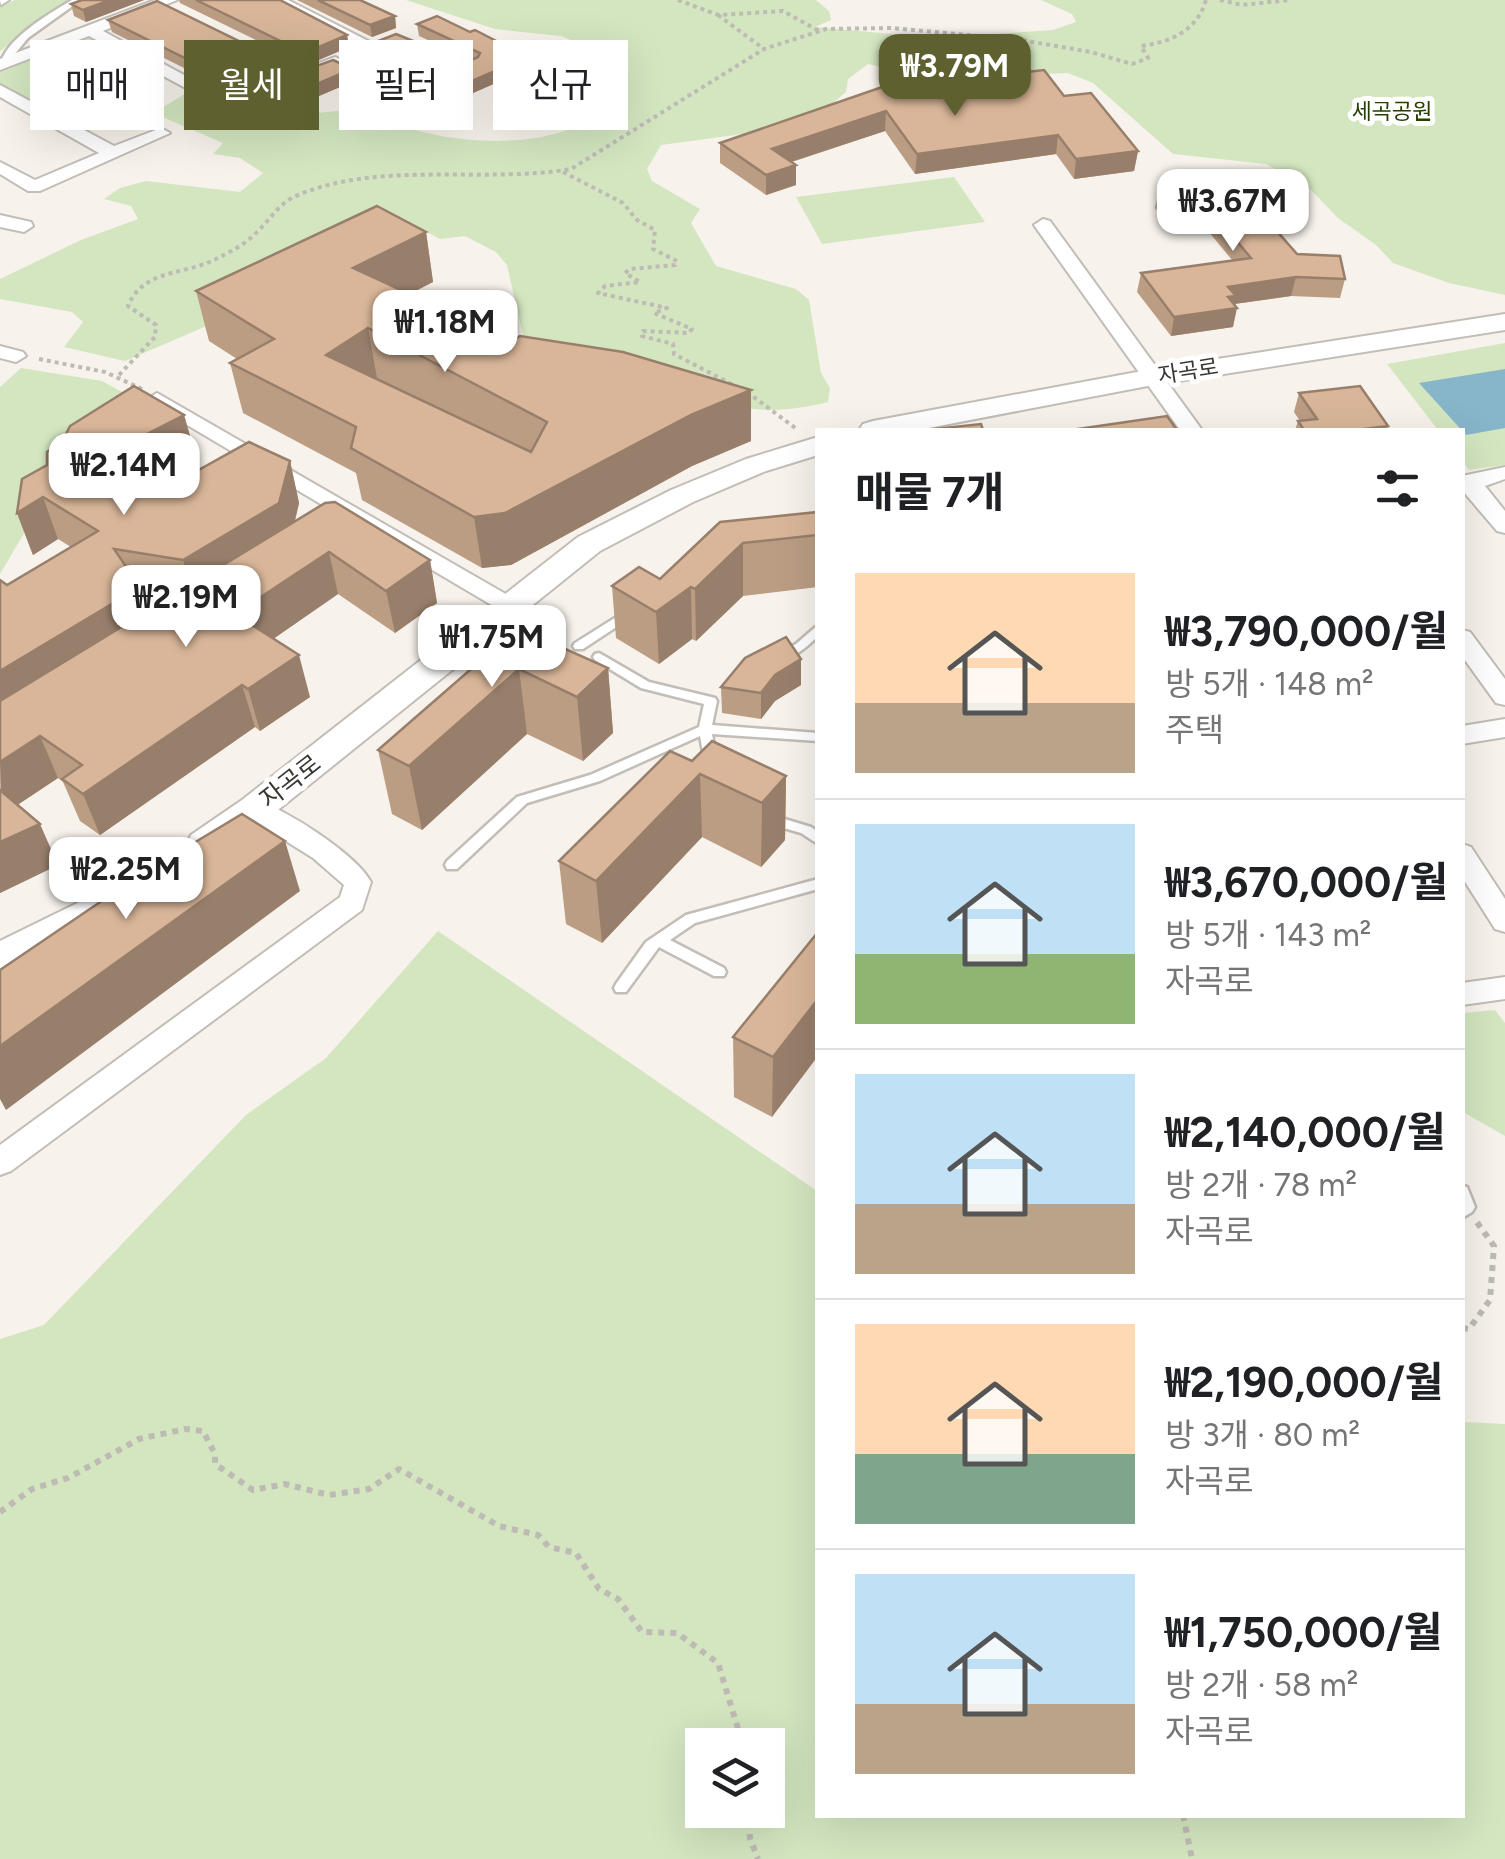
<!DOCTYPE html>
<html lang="ko">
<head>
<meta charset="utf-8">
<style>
	:root { --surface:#fff; --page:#f6f6f6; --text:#202124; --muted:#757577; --line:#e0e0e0; --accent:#5e612f }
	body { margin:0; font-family:Figtree,"Noto Sans KR",sans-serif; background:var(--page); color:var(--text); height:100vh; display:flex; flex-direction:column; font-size:38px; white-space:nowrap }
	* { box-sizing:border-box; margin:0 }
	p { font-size:32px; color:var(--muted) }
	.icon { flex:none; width:55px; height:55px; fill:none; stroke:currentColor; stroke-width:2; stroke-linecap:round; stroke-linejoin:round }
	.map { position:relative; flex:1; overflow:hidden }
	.panel { position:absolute; left:815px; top:428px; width:650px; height:1390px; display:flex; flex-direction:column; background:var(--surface); border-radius:0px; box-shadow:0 10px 40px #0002 }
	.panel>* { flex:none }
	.banner { position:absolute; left:30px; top:40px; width:635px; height:90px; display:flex; gap:20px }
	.tools { position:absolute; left:685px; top:1728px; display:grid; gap:20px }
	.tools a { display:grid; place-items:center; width:100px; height:100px; border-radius:0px; background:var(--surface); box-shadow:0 10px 40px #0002; font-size:50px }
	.price { position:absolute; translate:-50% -85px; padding:0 22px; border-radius:20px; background:#fff; color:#222; font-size:32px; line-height:65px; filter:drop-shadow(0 2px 5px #0008) }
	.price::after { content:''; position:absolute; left:50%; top:60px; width:30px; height:22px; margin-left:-15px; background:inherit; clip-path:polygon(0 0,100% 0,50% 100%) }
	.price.selected { background:var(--accent); color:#fff }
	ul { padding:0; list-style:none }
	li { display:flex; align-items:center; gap:30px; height:250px; padding:0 40px }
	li+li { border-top:2px solid var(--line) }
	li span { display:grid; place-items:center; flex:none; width:280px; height:200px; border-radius:0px; color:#555 }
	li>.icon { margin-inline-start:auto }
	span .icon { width:120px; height:120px; fill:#fffc; stroke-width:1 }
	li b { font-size:42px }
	h2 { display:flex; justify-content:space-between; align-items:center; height:120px; padding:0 40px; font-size:42px }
	.pill { padding:0 35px; border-radius:0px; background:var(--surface); box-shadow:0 10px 40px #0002; font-size:35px; line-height:90px }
	.pill.selected { background:var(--accent); color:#fff }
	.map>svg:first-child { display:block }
	.green { fill:#d3e6c0; fill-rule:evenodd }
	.water { fill:#87b5ca }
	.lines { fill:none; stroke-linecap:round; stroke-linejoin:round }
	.service-casing { stroke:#c2bdb6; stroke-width:5 }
	.minor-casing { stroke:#c2bdb6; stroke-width:4 }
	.secondary-casing { stroke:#c2bdb6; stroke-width:4 }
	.path-far1 { stroke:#bebab4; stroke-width:4; stroke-dasharray:4 4; stroke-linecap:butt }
	.path { stroke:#bebab4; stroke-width:6; stroke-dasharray:6 6; stroke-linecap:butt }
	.service { fill:#fff; fill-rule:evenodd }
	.minor { fill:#fff; fill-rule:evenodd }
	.secondary { fill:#fff; fill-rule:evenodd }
	.wall { fill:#bb9d84; fill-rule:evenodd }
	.shaded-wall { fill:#987f6b }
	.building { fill:#d9b699; stroke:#987f6b; stroke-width:2.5; fill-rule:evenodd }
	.labels { text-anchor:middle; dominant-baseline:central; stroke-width:10; stroke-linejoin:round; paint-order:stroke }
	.far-park-label { font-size:22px; fill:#273f03; stroke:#fff }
	.far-street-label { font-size:22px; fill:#393734; stroke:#fff }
	.street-label { font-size:25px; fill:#393734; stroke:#fff }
</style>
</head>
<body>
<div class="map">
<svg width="1505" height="1859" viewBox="0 0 1505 1859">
	<rect width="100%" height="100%" fill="#f7f2eb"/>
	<g class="green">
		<polygon points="15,0 69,0 0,51 0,7"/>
		<path d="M406,0H816L829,11L831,20L815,27L937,38L1053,30L1076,22L1072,14L1041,0H1505V295L1449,283L1393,263L1376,245L1338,218L1307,186L1266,164L1173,154L1093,83L1068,73L936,78L868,64L848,79L846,92L832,104L743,134L661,145L647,169L652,181L700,209L691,223L716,266L796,289L809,300L821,373L830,388L828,402C794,410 768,413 733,406L525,344L507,265L496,252L465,236L440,239L412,224L384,222L216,322L125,361L64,347L83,322L72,312L0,299V279L81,240L138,219L131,206L104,199L120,188L146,181L240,192L263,173L240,158L213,154L223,143L153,113L190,91L238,97L234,108L270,117L361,109L380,98L406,109L402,125C449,145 562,152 597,110V93L605,75L580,52L578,43L561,36L495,29Z"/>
		<polygon points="90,37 142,66 38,106 0,84 0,70"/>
		<polygon points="954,177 985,222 822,244 796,197"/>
		<polygon points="1505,343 1505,465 1469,470 1463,462 1462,430 1438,430 1387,364"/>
		<polygon points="21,368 102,381 153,409 33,518 0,574 0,387"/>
		<path d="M438,931L817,1191L818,1815H1462L1463,1422L1505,1424V1859H0V1339L44,1325L246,1115L326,1058ZM702,1745H768V1810H702Z"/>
		<polygon points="1495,1010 1505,1023 1505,1136 1463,1112 1463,1013"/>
	</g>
	<polygon class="water" points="1505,369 1505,428 1466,435 1419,383"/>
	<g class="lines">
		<g class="service-casing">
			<g id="service">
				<path d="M72,0H81L28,38L4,67H0C3,40 49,14 72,0Z"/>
				<polygon points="629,609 633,610 633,616 583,649 575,649 573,646 575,643"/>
				<path d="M818,625V636C806,648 791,661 774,660L772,657L774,654L796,644Z"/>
				<polygon points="599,653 649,682 715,698 717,701 712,725 818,733 818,741 712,734 717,763 711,767 705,763 700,736 600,781 527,803 457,869 447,869 445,865 447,861 517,797 590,775 699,727 704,704 641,688 595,660 593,657 595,654"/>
				<polygon points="768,814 811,827 818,832 818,844 801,833 763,822 761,819 763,816"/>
				<polygon points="818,879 818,889 695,923 670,940 724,968 726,972 724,976 714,976 659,947 626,992 616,992 614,988 616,984 646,942 686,915"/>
				<polygon points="1462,1186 1467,1187 1475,1207 1472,1212 1462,1218"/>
			</g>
		</g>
		<g class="minor-casing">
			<g id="minor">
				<polygon points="0,0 9,0 1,5"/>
				<polygon points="155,0 177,0 103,31 197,82 255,87 335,57 401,89 446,70 460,73 401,100 334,68 257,97 193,92 89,36 0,70 0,59"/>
				<polygon points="268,0 288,0 380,47 366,50"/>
				<polygon points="0,85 114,146 161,128 170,133 40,191 28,191 0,174 0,162 35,180 99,153 0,97"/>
				<polygon points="0,215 31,222 33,226 24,232 0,227"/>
				<polygon points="1043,219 1050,221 1202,430 1180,430 1034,225"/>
				<polygon points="0,346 23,352 26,356 16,362 0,358"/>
				<polygon points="157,393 516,600 520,605 516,610 500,610 150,403 147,399"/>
				<polygon points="1505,467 1505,479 1485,486 1505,511 1505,533 1497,531 1462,490 1462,476"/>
				<polygon points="1462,630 1470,632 1505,679 1505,705 1496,703 1462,656"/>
				<polygon points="1505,719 1505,737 1462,744 1462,726"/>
				<path d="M255,800C285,808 357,855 371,882L362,910L11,1171L0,1175V1145L340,897L344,885L313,858L246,816L242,809L246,802Z"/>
				<polygon points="1462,844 1471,847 1505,899 1505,932 1495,929 1462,877"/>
				<polygon points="1505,977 1505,999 1462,1005 1462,983"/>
			</g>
		</g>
		<g class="secondary-casing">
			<g id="secondary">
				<polygon points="1505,314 1505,330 1153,385 918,430 859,430 863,424 873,421 1153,369"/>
				<path d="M818,437V455L766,471L693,502L600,551L268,818C245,833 219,862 191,853L186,844L191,835L242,800L578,537L671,490L746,459Z"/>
				<polygon points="110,887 123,891 128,901 123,911 0,973 0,941"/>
			</g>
		</g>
		<g class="path-far1">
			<polyline points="678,0 718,15 783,11 819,31"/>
			<polyline points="1220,0 1242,5 1289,0"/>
			<polyline points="718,15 764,49"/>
			<polyline points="563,172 623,203 637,220 655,230 653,249 677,261 675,265 630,269 625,273 640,282 605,286 598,293 667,308 654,313 692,329 689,333 643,331 642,336 673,344 674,354 737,387"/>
			<polyline points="39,359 105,372 142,389"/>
			<path d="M119,375L155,337L156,325L128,306C143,270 181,275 212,261C228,253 245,245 257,232C270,220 279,203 296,196C377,160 485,184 571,169L764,49L826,29L892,28L1021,40L1091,52L1132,64L1148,58L1141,46C1171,42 1197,31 1206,0"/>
			<polyline points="747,392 798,430"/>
		</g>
		<g class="path">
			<polyline points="1462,1328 1469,1329 1490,1300 1494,1246 1476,1221"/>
			<polyline points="0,1512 32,1489 68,1478 139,1439 186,1429 203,1431 215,1454 215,1464 253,1490 285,1484 329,1495 369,1489 399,1469 499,1526 538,1535 549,1547 576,1553 599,1589 618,1599 642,1632 677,1633 718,1663 743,1745"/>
			<polyline points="748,1810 750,1838 758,1859"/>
			<polyline points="1183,1815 1192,1859"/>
		</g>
		<use href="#service" class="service"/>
		<use href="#minor" class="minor"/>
		<use href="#secondary" class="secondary"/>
	</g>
	<g class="wall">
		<polygon points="82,0 144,0 86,22 74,16 71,4"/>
		<polygon points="179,0 280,0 347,35 349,47 307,65 180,3"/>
		<polygon points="297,0 360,0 395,16 396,28 372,37"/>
		<polygon points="108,20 282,62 284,74 253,81 233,71 213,79 196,74 112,32"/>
		<polygon points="417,24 527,57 528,69 441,107 420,96 418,84 472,60 419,36"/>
		<polygon points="355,50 445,54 446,66 402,85 357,62"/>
		<polygon points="352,69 354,81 298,105 276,94 274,81"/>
		<polygon points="895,87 1064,96 1138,151 1134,171 1074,179 1056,154 915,174 885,131 792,162 796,185 766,195 720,163 720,143"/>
		<polygon points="1232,180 1297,254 1345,279 1340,298 1291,296 1234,304 1233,327 1171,336 1137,292 1141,273 1233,261 1203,225 1172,229 1155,208 1159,190"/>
		<polygon points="426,232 433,282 410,294 512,341 751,390 751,441 692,466 511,565 482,568 362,500 356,473 243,413 230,363 237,359 209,341 196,291"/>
		<polygon points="1299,393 1388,426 1387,430 1295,430 1298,421 1300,421 1294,412"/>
		<path d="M184,415L196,457L153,479L168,487L290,461L299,503L295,521L430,560L437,603L395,633L338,594L273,639L310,697L260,731L255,727L100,835L80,821L63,782L58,778L17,805L58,865L0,893L7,585L71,547L58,539L33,555L17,513L62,442ZM142,594L168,598L148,611Z"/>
		<polygon points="818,512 818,587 743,596 696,641 692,639 659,664 616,638 612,586 660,579"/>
		<polygon points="531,646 608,668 613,733 583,761 527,734 422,830 392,814 378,750"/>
		<polygon points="801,685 775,701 761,719 722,713 721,687"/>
		<polygon points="692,761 786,776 785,840 761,867 702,837 602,943 566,924 559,861"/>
		<polygon points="818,932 772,1117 734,1097 733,1037"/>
	</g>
	<g class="shaded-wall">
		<polygon points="110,0 144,0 86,22 83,10"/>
		<polygon points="395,16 396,28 372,37 370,25"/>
		<polygon points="347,35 349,47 307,65 305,53"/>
		<polygon points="445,54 446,66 402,85 400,73"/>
		<polygon points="527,57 528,69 441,107 440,95"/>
		<polygon points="230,59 233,71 213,79 210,67"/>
		<polygon points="282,62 284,74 253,81 250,69"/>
		<polygon points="352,69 354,81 298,105 296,93"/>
		<polygon points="886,111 885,131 772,168 772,149"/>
		<polygon points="1058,135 1056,154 915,174 917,154"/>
		<polygon points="1138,151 1134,171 1074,179 1076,159"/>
		<polygon points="796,165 796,185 766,195 766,175"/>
		<polygon points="1207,206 1203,225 1172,229 1176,210"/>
		<polygon points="426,232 433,282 363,317 353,268"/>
		<polygon points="1296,277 1291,296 1234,304 1237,308 1233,327 1171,336 1174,317 1228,287"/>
		<polygon points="368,328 377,378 336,405 326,355"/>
		<polygon points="751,390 751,441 692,466 511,565 482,568 474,517 691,415"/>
		<polygon points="184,415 196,457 118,498 104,456"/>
		<polygon points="290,461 299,503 289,545 196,603 183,560"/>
		<polygon points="43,497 58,539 33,555 17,513"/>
		<polygon points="743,543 743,596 696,641 695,589"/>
		<polygon points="329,552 338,594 247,657 235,614"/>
		<polygon points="430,560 437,603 395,633 386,591"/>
		<polygon points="140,587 154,629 0,725 0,671"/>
		<polygon points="691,587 692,639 659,664 656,612"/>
		<polygon points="299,655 310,697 260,731 248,689"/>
		<polygon points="801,659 801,685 775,701 761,719 761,693 775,675"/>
		<polygon points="608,668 613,733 583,761 577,697"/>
		<polygon points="519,669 527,734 422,830 409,766"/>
		<polygon points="242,685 255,727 100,835 83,794"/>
		<polygon points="40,736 58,778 1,816 0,762"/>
		<polygon points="700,774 702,837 602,943 596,881"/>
		<polygon points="786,776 785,840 761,867 762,803"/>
		<polygon points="40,824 58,865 0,893 0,842"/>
		<polygon points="285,841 300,891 6,1110 0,1099 0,1046"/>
		<polygon points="818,999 818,1056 772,1117 773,1057"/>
	</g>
	<g class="building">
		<polygon points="82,0 110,0 83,10 71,4"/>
		<polygon points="196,0 280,0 347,35 305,53"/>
		<polygon points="318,0 360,0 395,16 370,25"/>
		<polygon points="157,1 282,62 250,69 230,59 210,67 193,62 108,20"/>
		<polygon points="437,16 470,32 475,30 527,57 440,95 418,84 478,57 480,53 417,24"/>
		<polygon points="396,34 445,54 400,73 355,50"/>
		<polygon points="333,60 352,69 296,93 274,81"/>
		<polygon points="1044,70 1064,96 1091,93 1138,151 1076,159 1058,135 917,154 886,111 772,149 796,165 766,175 720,143 891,84 895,87"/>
		<polygon points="1232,180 1297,254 1340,256 1345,279 1296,277 1228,287 1236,296 1228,297 1237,308 1174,317 1141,273 1251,258 1207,206 1176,210 1159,190"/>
		<path d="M377,206L426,232L353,268L512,341L520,336L623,352L751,390L691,415L505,513L474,517L351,448L356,427L230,363L274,339L196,291ZM368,328L547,422L531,452L326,355Z"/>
		<polygon points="134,386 184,415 104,456 168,487 249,442 290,461 279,503 183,560 114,549 140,587 0,671 0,580 7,585 98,531 43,497 17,513 22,479 47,465 47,452 62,442 70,426"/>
		<polygon points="1360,386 1388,426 1356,430 1304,430 1298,421 1317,419 1299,393"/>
		<polygon points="1167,416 1177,430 1071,430"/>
		<polygon points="981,424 983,430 926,430"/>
		<polygon points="335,502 430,560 386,591 329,552 235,614 299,655 248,689 242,685 83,794 62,779 82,765 40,736 0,762 0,701 325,503"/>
		<polygon points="818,512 818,535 743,543 695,589 691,587 656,612 612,586 639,567 660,579 720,522"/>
		<polygon points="509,636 531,646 541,638 608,668 577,697 519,669 409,766 378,750"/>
		<polygon points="786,637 801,659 775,675 761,693 721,687 745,658"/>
		<polygon points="712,741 786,776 762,803 700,774 596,881 559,861 670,751 692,761"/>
		<polygon points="0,790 40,824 0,842"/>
		<polygon points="242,814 285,841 0,1046 0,970 134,879"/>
		<polygon points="818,932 818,999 773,1057 733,1037"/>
	</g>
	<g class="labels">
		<g class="far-park-label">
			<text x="1392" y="111">세곡공원</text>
		</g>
		<g class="far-street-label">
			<text transform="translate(1188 371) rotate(-9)">자곡로</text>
		</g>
		<g class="street-label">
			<text transform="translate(290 781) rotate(-38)">자곡로</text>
		</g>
	</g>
</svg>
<div class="tools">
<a><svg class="icon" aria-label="layers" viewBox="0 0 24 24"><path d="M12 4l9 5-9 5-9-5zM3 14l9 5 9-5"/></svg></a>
</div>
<b class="price selected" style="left:955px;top:119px">₩3.79M</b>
<b class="price" style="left:1233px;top:254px">₩3.67M</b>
<b class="price" style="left:445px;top:375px">₩1.18M</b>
<b class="price" style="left:124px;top:518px">₩2.14M</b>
<b class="price" style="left:186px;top:650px">₩2.19M</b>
<b class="price" style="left:492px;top:690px">₩1.75M</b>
<b class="price" style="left:126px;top:922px">₩2.25M</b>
<div class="banner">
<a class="pill">매매</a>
<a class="pill selected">월세</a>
<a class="pill">필터</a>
<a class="pill">신규</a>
</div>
<section class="panel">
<h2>매물 7개<svg class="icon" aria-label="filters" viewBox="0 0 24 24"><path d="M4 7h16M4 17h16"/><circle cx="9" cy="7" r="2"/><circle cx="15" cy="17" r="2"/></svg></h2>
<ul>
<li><span style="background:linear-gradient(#ffd9b3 65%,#b9a48a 0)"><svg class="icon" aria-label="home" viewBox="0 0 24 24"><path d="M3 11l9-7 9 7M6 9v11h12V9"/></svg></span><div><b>₩3,790,000/월</b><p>방 5개 · 148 m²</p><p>주택</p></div></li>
<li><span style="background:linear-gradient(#bfe0f5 65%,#8fb573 0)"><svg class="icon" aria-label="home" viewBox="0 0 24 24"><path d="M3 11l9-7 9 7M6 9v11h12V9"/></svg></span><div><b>₩3,670,000/월</b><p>방 5개 · 143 m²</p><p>자곡로</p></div></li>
<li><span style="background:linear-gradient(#bfe0f5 65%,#b9a48a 0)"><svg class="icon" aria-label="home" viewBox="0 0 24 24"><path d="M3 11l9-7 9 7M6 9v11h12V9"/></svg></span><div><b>₩2,140,000/월</b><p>방 2개 · 78 m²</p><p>자곡로</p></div></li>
<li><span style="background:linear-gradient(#ffd9b3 65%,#7fa58c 0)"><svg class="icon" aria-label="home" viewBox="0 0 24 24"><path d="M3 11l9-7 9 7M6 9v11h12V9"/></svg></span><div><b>₩2,190,000/월</b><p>방 3개 · 80 m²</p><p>자곡로</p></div></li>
<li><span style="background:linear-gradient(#bfe0f5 65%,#b9a48a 0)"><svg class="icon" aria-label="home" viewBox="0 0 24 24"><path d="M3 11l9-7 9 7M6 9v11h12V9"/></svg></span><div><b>₩1,750,000/월</b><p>방 2개 · 58 m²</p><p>자곡로</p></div></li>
</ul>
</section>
</div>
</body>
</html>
